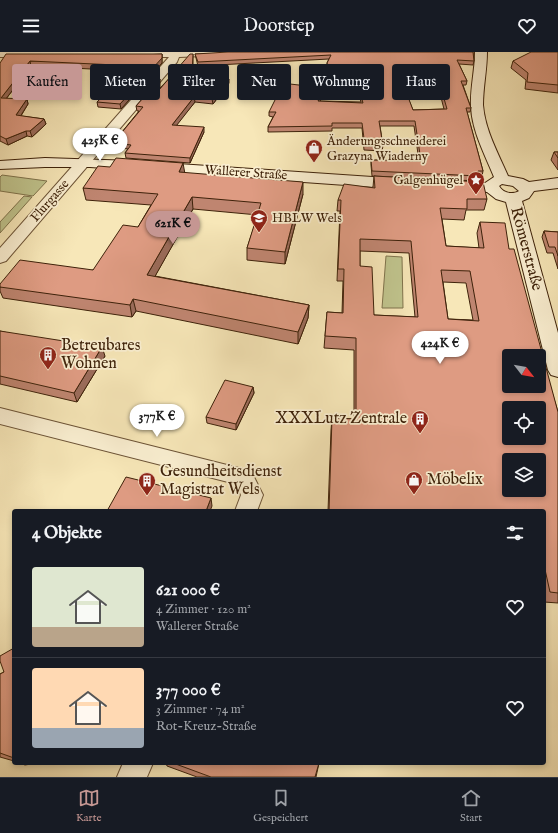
<!DOCTYPE html>
<html lang="de">
<head>
<meta charset="utf-8">
<style>
	:root { --surface:#171b24; --page:#20242c; --text:#f1f3f6; --muted:#9ea1a6; --line:#363941; --accent:#c59692 }
	body { margin:0; font-family:"IM FELL English",serif; background:var(--page); color:var(--text); height:100vh; display:flex; flex-direction:column; font-size:15px; white-space:nowrap }
	* { box-sizing:border-box; margin:0 }
	p { font-size:13px; color:var(--muted) }
	.icon { flex:none; width:22px; height:22px; fill:none; stroke:currentColor; stroke-width:2; stroke-linecap:round; stroke-linejoin:round }
	.map { position:relative; flex:1; overflow:hidden }
	.drawer { position:absolute; left:12px; top:457px; width:534px; height:256px; display:flex; flex-direction:column; background:var(--surface); border-radius:4px; box-shadow:0 2px 6px #0003 }
	.drawer>* { flex:none }
	.guide { position:absolute; left:12px; top:12px; width:534px; height:36px; display:flex; gap:8px }
	.needle { width:26px; rotate:121deg }
	.controls { position:absolute; left:502px; top:297px; display:grid; gap:8px }
	.controls a { display:grid; place-items:center; width:44px; height:44px; border-radius:4px; background:var(--surface); box-shadow:0 2px 6px #0003; font-size:20px }
	.price { position:absolute; translate:-50% -34px; padding:0 9px; border-radius:14px; background:#fff; color:#222; font-size:13px; line-height:26px; filter:drop-shadow(0 1px 2px #0008) }
	.price::after { content:''; position:absolute; left:50%; top:24px; width:12px; height:9px; margin-left:-6px; background:inherit; clip-path:polygon(0 0,100% 0,50% 100%) }
	.price.on { background:var(--accent); color:#111 }
	ul { padding:0; list-style:none }
	li { display:flex; align-items:center; gap:12px; height:100px; padding:0 20px }
	li+li { border-top:1px solid var(--line) }
	li span { display:grid; place-items:center; flex:none; width:112px; height:80px; border-radius:4px; color:#555 }
	li>.icon { margin-inline-start:auto }
	span .icon { width:48px; height:48px; fill:#fffc; stroke-width:1 }
	li b { font-size:17px }
	h2 { display:flex; justify-content:space-between; align-items:center; height:48px; padding:0 20px; font-size:17px }
	.tag { padding:0 14px; border-radius:4px; background:var(--surface); box-shadow:0 2px 6px #0003; font-size:14px; line-height:36px }
	.tag.on { background:var(--accent); color:#111 }
	header { display:flex; justify-content:space-between; align-items:center; height:52px; padding:0 20px; background:var(--surface); font-size:18px; font-weight:600 }
	.dock { display:flex; justify-content:space-around; align-items:center; height:56px; border-top:1px solid var(--line); background:var(--surface); font-size:11px; color:var(--muted) }
	.dock a { display:grid; justify-items:center; gap:2px }
	.dock .on { color:var(--accent) }
	.map>svg:first-child { display:block }
	.green { fill:#c0c48d; stroke:#7f734c }
	.lines { fill:none; stroke-linecap:round; stroke-linejoin:round }
	.street-casing { stroke:#6c5336; stroke-width:2 }
	.secondary-casing { stroke:#3e220a; stroke-width:2 }
	.street { fill:#faefd1; fill-rule:evenodd }
	.secondary { fill:#faefd1; fill-rule:evenodd }
	.wall { fill:#bf8570; stroke:#3e220a; fill-rule:evenodd }
	.shaded-wall { fill:#9b6c5b; stroke:#3e220a }
	.building { fill:#de9b82; stroke:#3e220a; fill-rule:evenodd }
	.labels { text-anchor:middle; dominant-baseline:central; stroke-width:3.5; stroke-linejoin:round; paint-order:stroke }
	.far-poi-label { font-size:13px; fill:#3e220a; stroke:#faefd1; text-anchor:start }
	.far-street-label { font-size:13px; fill:#3e220a; stroke:#faefd1 }
	.street-label { font-size:16px; fill:#3e220a; stroke:#faefd1 }
	.poi-label { font-size:16px; fill:#3e220a; stroke:#faefd1; text-anchor:start }
</style>
</head>
<body>
<header><svg class="icon" aria-label="menu" viewBox="0 0 24 24"><path d="M4 6h16M4 12h16M4 18h16"/></svg>Doorstep<svg class="icon" aria-label="heart" viewBox="0 0 24 24"><path d="M12 20l-8-8c-3-5 5-10 8-4 3-6 11-1 8 4z"/></svg></header>
<div class="map">
<svg width="558" height="725" viewBox="0 0 558 725">
	<rect width="100%" height="100%" fill="#f7e7b8"/>
	<filter id="stains"><feTurbulence type="fractalNoise" baseFrequency=".005" numOctaves="4"/><feColorMatrix values="0 0 0 0 .2 0 0 0 0 .09 0 0 0 0 .02 0 0 0 .5 -.17"/></filter>
	<radialGradient id="worn" r=".72"><stop offset=".6" stop-color="#630" stop-opacity="0"/><stop offset="1" stop-color="#630" stop-opacity=".3"/></radialGradient>
	<g class="green">
		<polygon points="2,123 47,129 33,144 0,139 0,125"/>
		<polygon points="24,144 32,145 0,181 0,170"/>
		<polygon points="386,204 402,205 403,256 382,256"/>
	</g>
	<g class="lines">
		<g class="street-casing">
			<g id="street">
				<polygon points="0,0 233,0 228,3 179,5 177,10 6,209 0,211 0,196 169,5 0,5"/>
				<polygon points="0,356 251,419 263,443 257,459 235,459 241,443 236,432 0,372"/>
				<polygon points="123,711 153,711 147,725 117,725"/>
			</g>
		</g>
		<g class="secondary-casing">
			<g id="secondary">
				<path d="M475,0H487C487,18 483,35 483,53C485,78 498,101 508,124L523,127L529,130L558,126V136L534,139L529,146L522,149L558,281V325L551,323L548,318L506,150L496,147L487,140L450,137L447,134L450,131L455,129L485,131L494,125C485,103 472,79 471,55C470,37 475,18 475,0ZM502,132L513,134L519,139C512,143 503,141 499,134Z"/>
				<polygon points="45,106 134,109 402,127 407,129 410,132 407,135 402,137 374,135 90,115 45,115 0,117 0,109"/>
			</g>
		</g>
		<use href="#street" class="street"/>
		<use href="#secondary" class="secondary"/>
	</g>
	<g class="wall">
		<path d="M473,0L474,9L473,13L459,12L467,29L466,33H463L471,56L470,60H467L483,119L482,124H479L478,129L372,124L371,113V108L419,109L414,74H380L383,94L382,99L364,98L362,76H332V79L268,80V75L273,65L269,64V60L283,46L325,36V40L320,49L361,50L354,26L332,27L327,15V11L329,7L198,14L195,2ZM403,34H438L444,57L413,58Z"/>
		<polygon points="558,0 558,41 525,37 526,28 511,16 513,9"/>
		<polygon points="162,2 162,11 121,57 98,55 97,50 119,29 115,29 114,24 111,24 110,19 111,18 31,14 6,47 27,47 28,52 21,64 44,67 46,72 32,85 27,84 8,93 0,89 0,11"/>
		<polygon points="193,2 193,23 229,31 213,52 195,50 176,73 204,80 190,111 126,106 125,101 128,97 114,95 113,91 139,59 137,59 136,54 160,27 160,36"/>
		<polygon points="554,100 558,100 558,118 551,108"/>
		<polygon points="185,121 303,142 285,212 247,208 247,196 258,163 193,157 155,224 309,253 308,266 298,292 136,259 132,265 3,246 0,239 0,235 93,218 138,175 151,153 86,148 83,136"/>
		<path d="M374,124L487,147L484,158H466L464,168L442,167L446,194L479,196L477,181L480,170L509,197L558,360V551L544,550V459H328L331,378L332,366L354,367V298L324,296L327,260L342,261L343,229H337L340,159H337L338,148L373,135ZM360,199L409,201L415,265L374,263L360,214ZM443,230L466,231L473,268L448,267Z"/>
		<polygon points="544,179 558,180 558,217 553,201 547,201 542,185"/>
		<polygon points="0,279 105,304 77,350 0,332"/>
		<polygon points="253,335 254,341 236,378 207,371 206,365"/>
		<polygon points="14,596 14,709 0,705 0,622 4,620"/>
		<polygon points="19,711 37,711 25,713"/>
		<polygon points="166,711 319,711 316,725 197,725 167,714"/>
	</g>
	<g class="shaded-wall">
		<polygon points="162,2 162,11 121,57 120,52"/>
		<polygon points="30,9 31,14 2,52 1,46"/>
		<polygon points="229,27 229,31 213,52 212,47"/>
		<polygon points="325,36 325,40 318,53 318,49"/>
		<polygon points="194,45 195,50 173,78 172,73"/>
		<polygon points="27,47 28,52 18,68 16,63"/>
		<polygon points="44,67 46,72 32,85 30,79"/>
		<polygon points="204,75 204,80 190,111 190,106"/>
		<polygon points="26,79 27,84 8,93 6,87"/>
		<polygon points="183,111 185,122 179,120"/>
		<polygon points="303,130 303,142 285,212 285,200"/>
		<polygon points="192,145 193,157 149,235 147,223"/>
		<polygon points="133,247 136,259 132,265 130,253"/>
		<polygon points="309,253 308,266 298,292 298,280"/>
		<polygon points="102,295 105,304 77,350 74,341"/>
		<polygon points="253,335 254,341 236,378 236,372"/>
		<polygon points="211,446 212,454 210,459 206,459"/>
	</g>
	<g class="building">
		<path d="M228,0H473L474,9L457,8L467,29H461L471,56H466L483,119H478L479,124L372,119L371,108L421,109L415,69H379L383,94H365L362,71H332V74L268,75L276,60H269L276,46H283L290,32L325,36L318,49L363,51L355,22L332,23L327,11L331,3L198,10L195,2ZM402,29H439L447,57L413,58Z"/>
		<polygon points="531,0 558,0 558,33 527,30 528,21 513,9"/>
		<polygon points="6,2 162,2 162,6 120,52 97,50 123,25 114,24 118,20 110,19 116,13 30,9 1,46 27,47 16,63 44,67 30,79 26,79 6,87 0,84 0,11"/>
		<polygon points="190,2 193,2 192,23 229,27 212,47 194,45 172,73 204,75 190,106 125,101 131,93 113,91 143,55 136,54 160,27 159,38"/>
		<polygon points="554,100 558,100 558,106"/>
		<polygon points="116,106 183,111 179,120 303,130 285,200 247,196 261,151 192,145 147,223 309,253 298,280 133,247 130,253 0,235 0,232 20,208 93,218 123,173 138,175 158,142 83,136 98,114 110,115"/>
		<path d="M374,124L483,130L487,147H467V157L440,156L446,194L484,196L480,170L505,171L509,197H514L558,360V541L550,540L544,513V459H329L332,366L356,367V286L325,284L327,260L343,261L344,217H338L341,148H338L344,132L375,136ZM360,187L411,189L418,265L374,263L372,215L360,214ZM441,218L470,219L479,269L448,267ZM509,304H539V334H509ZM509,356H539V386H509ZM509,408H539V438H509Z"/>
		<polygon points="544,179 558,180 558,204 555,195 549,195"/>
		<polygon points="0,279 102,295 74,341 0,324"/>
		<polygon points="225,328 253,335 236,372 206,365"/>
		<polygon points="126,425 211,446 206,459 107,459"/>
		<polygon points="14,596 14,706 0,701 0,622 4,620 0,609 0,604"/>
		<polygon points="173,711 319,711 315,725 211,725"/>
	</g>
	<defs>
		<g id="shop-pin" transform="scale(0.9)"><path d="M0 17L-7.5 6A9.5 9.5 0 1 1 7.5 6Z" fill="#8f2418" stroke="#faefd1"/><path d="M-5-2.5h2.3a2.7 3.5 0 0 1 5.4 0H5L5.5 6h-11ZM-1.5-2.5h3a1.5 2.3 0 0 0-3 0Z" fill="#fff"/></g>
		<g id="sight-pin" transform="scale(0.9)"><path d="M0 17L-7.5 6A9.5 9.5 0 1 1 7.5 6Z" fill="#8f2418" stroke="#faefd1"/><path d="M0-6L1.8-2.2L6-1.7L2.9 1.2L3.7 5.4L0 3.3L-3.7 5.4L-2.9 1.2L-6-1.7L-1.8-2.2Z" fill="#fff"/></g>
		<g id="school-pin" transform="scale(0.9)"><path d="M0 17L-7.5 6A9.5 9.5 0 1 1 7.5 6Z" fill="#8f2418" stroke="#faefd1"/><path d="M0-5L7-2L0 1L-7-2ZM-4 1L0 2.5L4 1V4Q0 6-4 4Z" fill="#fff"/></g>
		<g id="building-pin" transform="scale(0.9)"><path d="M0 17L-7.5 6A9.5 9.5 0 1 1 7.5 6Z" fill="#8f2418" stroke="#faefd1"/><path d="M-4-6H4V6H1V3H-1V6H-4ZM-2.5-4.3h1.7v1.8h-1.7ZM.8-4.3h1.7v1.8H.8ZM-2.5-1h1.7V.8h-1.7ZM.8-1h1.7V.8H.8Z" fill="#fff"/></g>
	</defs>
	<g fill-rule="evenodd">
		<use href="#shop-pin" x="314" y="96"/>
		<use href="#sight-pin" x="476" y="128"/>
		<use href="#school-pin" x="259" y="166"/>
		<use href="#building-pin" x="48" y="303"/>
		<use href="#building-pin" x="420" y="367"/>
		<use href="#shop-pin" x="414" y="428"/>
		<use href="#building-pin" x="147" y="429"/>
	</g>
	<g class="labels">
		<g class="far-poi-label">
			<text x="327" y="89">Änderungsschneiderei<tspan x="327" dy="15">Grazyna Wiaderny</tspan></text>
			<text x="463" y="128" text-anchor="end">Galgenhügel</text>
			<text x="272" y="166">HBLW Wels</text>
		</g>
		<g class="far-street-label">
			<text transform="translate(246 121) rotate(4)">Wallerer Straße</text>
			<text transform="translate(50 149) rotate(-49)">Flurgasse</text>
		</g>
		<g class="street-label">
			<text transform="translate(526 197) rotate(75)">Römerstraße</text>
		</g>
		<g class="poi-label">
			<text x="61" y="294">Betreubares<tspan x="61" dy="18">Wohnen</tspan></text>
			<text x="407" y="367" text-anchor="end">XXXLutz Zentrale</text>
			<text x="160" y="420">Gesundheitsdienst<tspan x="160" dy="18">Magistrat Wels</tspan></text>
			<text x="427" y="428">Möbelix</text>
		</g>
	</g>
	<rect width="100%" height="100%" filter="url(#stains)"/>
	<rect width="100%" height="100%" fill="url(#worn)"/>
</svg>
<div class="controls">
<a><svg class="needle" viewBox="-14 -14 28 28"><path d="M0-13l5 13h-10z" fill="#e53935"/><path d="M0 13l5-13h-10z" fill="#9ea1a6"/></svg></a>
<a><svg class="icon" aria-label="locate" viewBox="0 0 24 24"><circle cx="12" cy="12" r="6"/><path d="M12 2v4M12 18v4M2 12h4M18 12h4"/></svg></a>
<a><svg class="icon" aria-label="layers" viewBox="0 0 24 24"><path d="M12 4l9 5-9 5-9-5zM3 14l9 5 9-5"/></svg></a>
</div>
<b class="price" style="left:100px;top:110px">425K €</b>
<b class="price on" style="left:173px;top:193px">621K €</b>
<b class="price" style="left:440px;top:313px">424K €</b>
<b class="price" style="left:157px;top:386px">377K €</b>
<div class="guide">
<a class="tag on">Kaufen</a>
<a class="tag">Mieten</a>
<a class="tag">Filter</a>
<a class="tag">Neu</a>
<a class="tag">Wohnung</a>
<a class="tag">Haus</a>
</div>
<section class="drawer">
<h2>4 Objekte<svg class="icon" aria-label="filters" viewBox="0 0 24 24"><path d="M4 7h16M4 17h16"/><circle cx="9" cy="7" r="2"/><circle cx="15" cy="17" r="2"/></svg></h2>
<ul>
<li><span style="background:linear-gradient(#dfe7d0 75%,#b9a48a 0)"><svg class="icon" aria-label="home" viewBox="0 0 24 24"><path d="M3 11l9-7 9 7M6 9v11h12V9"/></svg></span><div><b>621 000 €</b><p>4 Zimmer · 120 m²</p><p>Wallerer Straße</p></div><svg class="icon" aria-label="heart" viewBox="0 0 24 24"><path d="M12 20l-8-8c-3-5 5-10 8-4 3-6 11-1 8 4z"/></svg></li>
<li><span style="background:linear-gradient(#ffd9b3 75%,#9aa5b1 0)"><svg class="icon" aria-label="home" viewBox="0 0 24 24"><path d="M3 11l9-7 9 7M6 9v11h12V9"/></svg></span><div><b>377 000 €</b><p>3 Zimmer · 74 m²</p><p>Rot-Kreuz-Straße</p></div><svg class="icon" aria-label="heart" viewBox="0 0 24 24"><path d="M12 20l-8-8c-3-5 5-10 8-4 3-6 11-1 8 4z"/></svg></li>
</ul>
</section>
</div>
<nav class="dock">
<a class="on"><svg class="icon" aria-label="map" viewBox="0 0 24 24"><path d="M3 6l6-2 6 2 6-2v14l-6 2-6-2-6 2zM9 4v14M15 6v14"/></svg>Karte</a>
<a><svg class="icon" aria-label="saved" viewBox="0 0 24 24"><path d="M7 4h10v16l-5-4-5 4z"/></svg>Gespeichert</a>
<a><svg class="icon" aria-label="home" viewBox="0 0 24 24"><path d="M3 11l9-7 9 7M6 9v11h12V9"/></svg>Start</a>
</nav>
</body>
</html>
